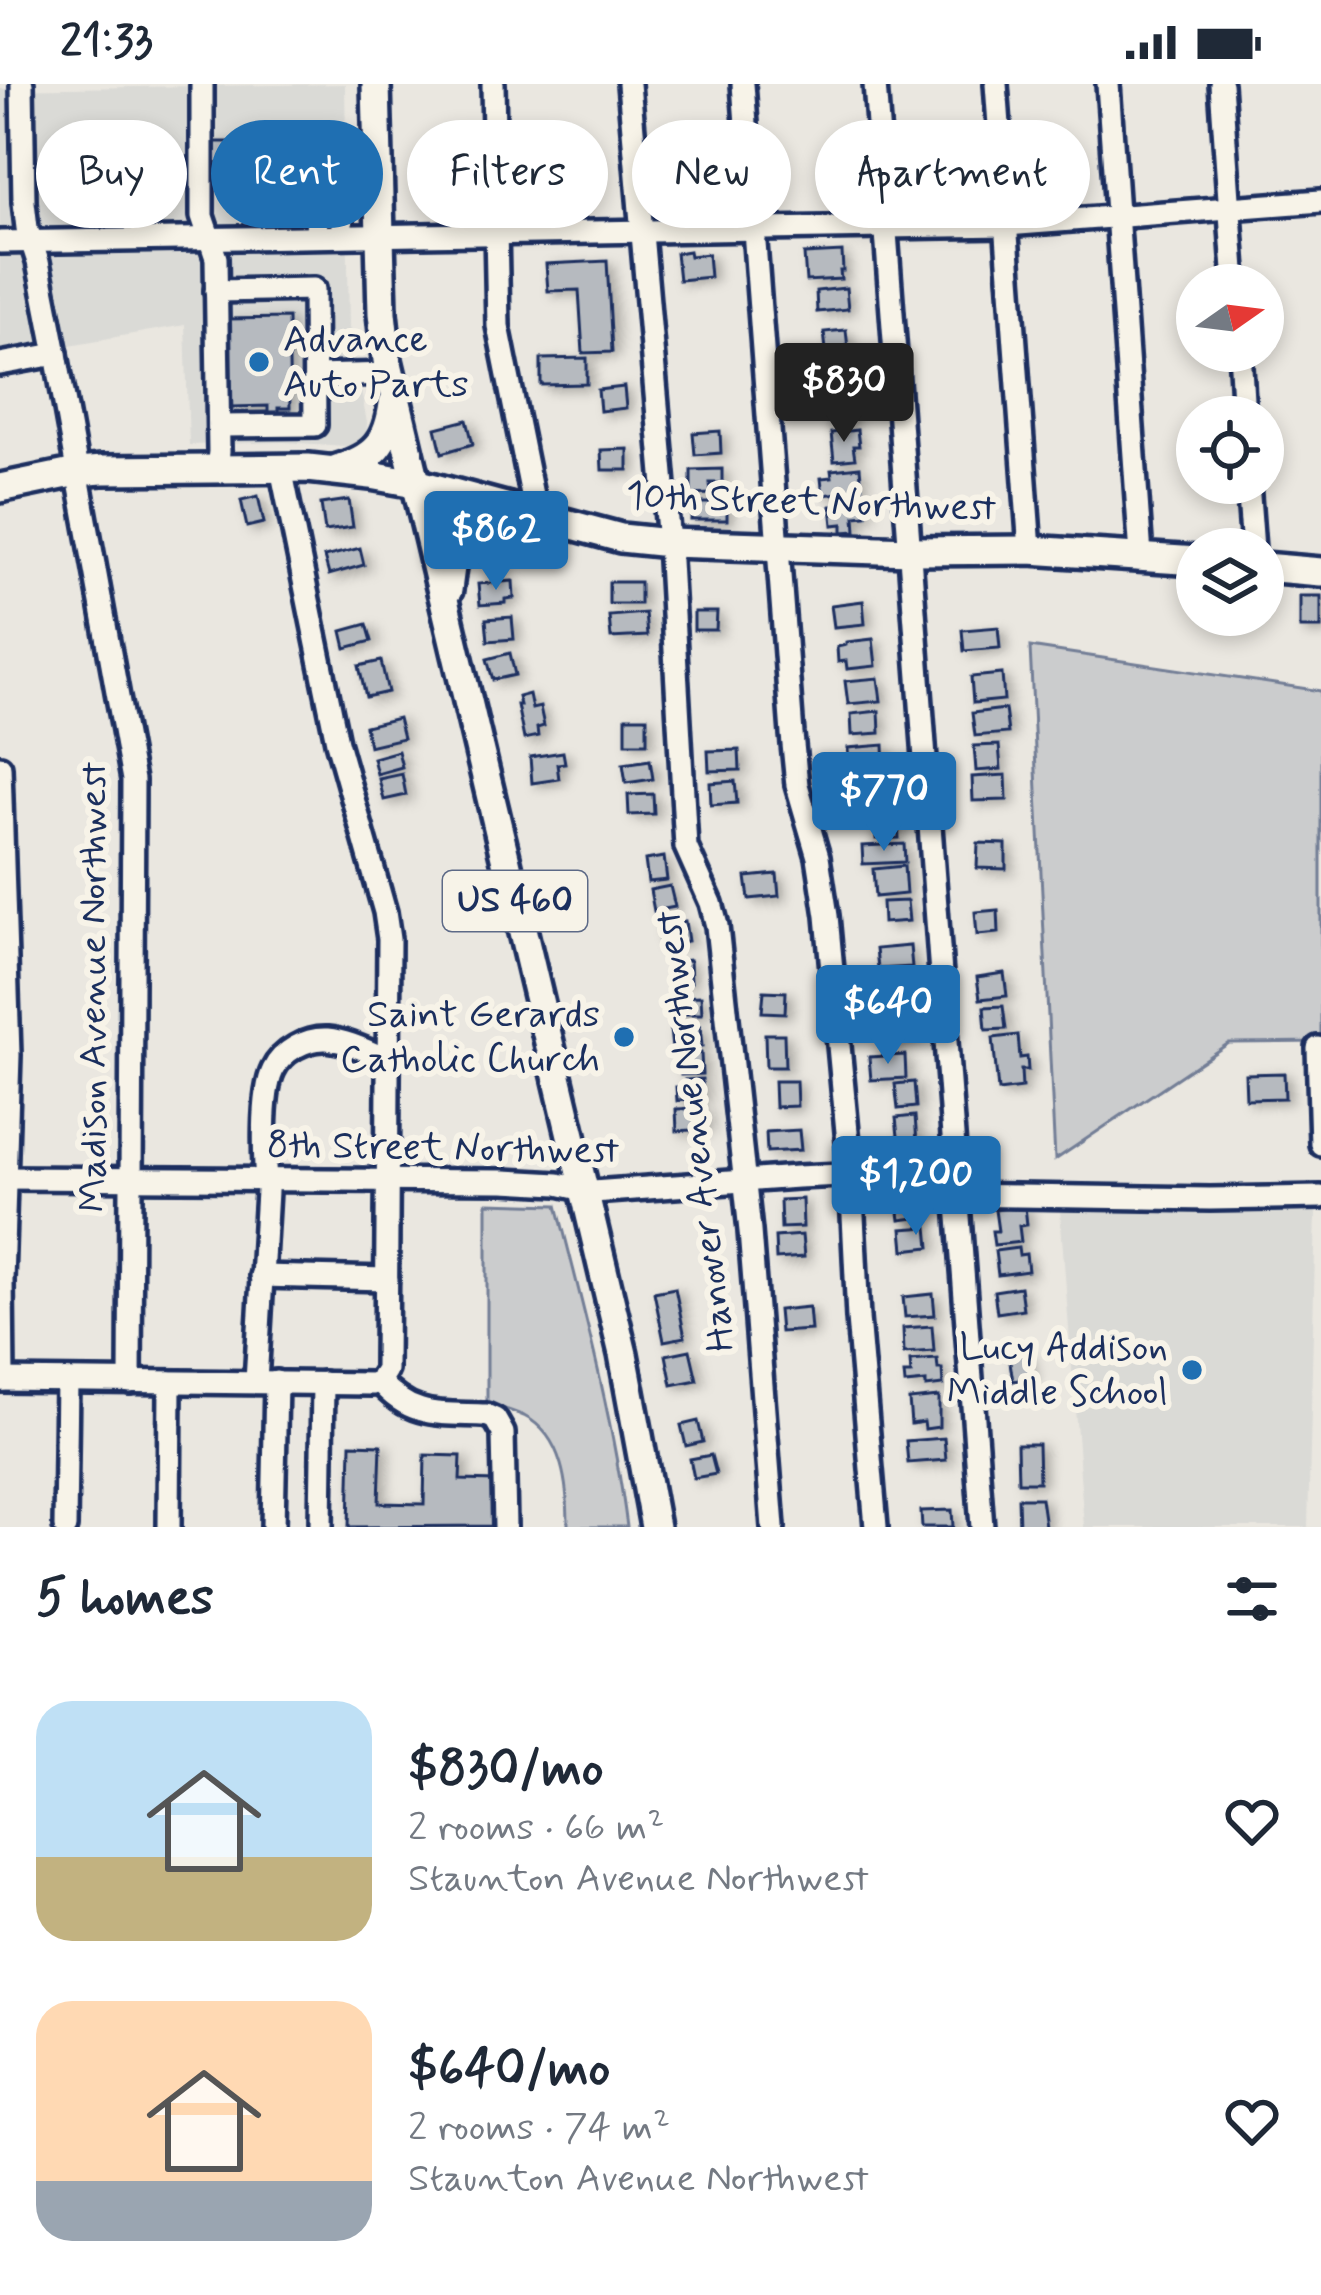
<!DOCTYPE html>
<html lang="en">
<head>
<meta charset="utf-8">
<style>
	:root { --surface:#fff; --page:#f2f2f3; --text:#1f2937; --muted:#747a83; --accent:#1f6fb2 }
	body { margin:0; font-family:Mynerve,sans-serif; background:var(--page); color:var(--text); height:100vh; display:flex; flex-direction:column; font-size:45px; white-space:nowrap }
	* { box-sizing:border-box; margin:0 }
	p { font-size:39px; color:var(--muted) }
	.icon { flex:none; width:66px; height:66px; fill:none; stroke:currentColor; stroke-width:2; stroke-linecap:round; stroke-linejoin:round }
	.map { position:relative; height:1443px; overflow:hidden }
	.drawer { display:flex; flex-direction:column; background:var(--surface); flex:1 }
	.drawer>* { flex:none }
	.hud { position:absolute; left:36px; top:36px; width:1251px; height:108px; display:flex; gap:24px }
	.needle { width:78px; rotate:76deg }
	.buttons { position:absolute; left:1176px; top:180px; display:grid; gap:24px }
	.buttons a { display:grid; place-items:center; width:108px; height:108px; border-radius:50%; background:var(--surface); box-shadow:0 6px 18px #0003; font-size:60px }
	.price { position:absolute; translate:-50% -102px; padding:0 27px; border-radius:12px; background:var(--accent); color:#fff; font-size:39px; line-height:78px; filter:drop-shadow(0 3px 6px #0008) }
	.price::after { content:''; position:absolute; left:50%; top:72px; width:36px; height:27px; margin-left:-18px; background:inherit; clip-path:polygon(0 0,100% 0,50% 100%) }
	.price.on { background:#222; color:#fff }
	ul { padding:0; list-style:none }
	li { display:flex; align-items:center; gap:36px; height:300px; padding:0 36px }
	li span { display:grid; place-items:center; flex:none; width:336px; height:240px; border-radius:36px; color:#555 }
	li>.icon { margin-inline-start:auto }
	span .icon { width:144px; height:144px; fill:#fffc; stroke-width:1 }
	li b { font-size:51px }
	h2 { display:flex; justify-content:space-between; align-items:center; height:144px; padding:0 36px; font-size:51px }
	.chip { padding:0 42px; border-radius:54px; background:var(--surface); box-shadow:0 6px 18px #0003; font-size:42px; line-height:108px }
	.chip.on { background:var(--accent); color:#fff }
	.status { display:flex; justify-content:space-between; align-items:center; height:84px; padding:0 60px; background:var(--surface); direction:ltr }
	.status svg { height:33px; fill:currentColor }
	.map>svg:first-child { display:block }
	.built { fill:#dadad6 }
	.green { fill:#cbcccd; stroke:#737e96; stroke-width:3 }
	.building { fill:#b6babf; stroke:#1b2f5e; stroke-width:3; filter:url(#shadow) }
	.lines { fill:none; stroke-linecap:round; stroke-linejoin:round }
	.minor-casing { stroke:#1b2f5e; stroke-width:30 }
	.major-casing { stroke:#1b2f5e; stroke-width:36 }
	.minor { stroke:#f7f3e8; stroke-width:21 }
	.major { stroke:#f7f3e8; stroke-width:27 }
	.poi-dot { fill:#1f6fb2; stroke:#f7f3e8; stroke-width:4.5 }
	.labels { text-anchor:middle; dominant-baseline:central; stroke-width:12; stroke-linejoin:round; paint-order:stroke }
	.shield { fill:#f7f3e8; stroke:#5d6a87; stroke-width:3 }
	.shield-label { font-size:36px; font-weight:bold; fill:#1b2f5e }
	.poi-label { font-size:39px; fill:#1b2f5e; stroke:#f7f3e8; text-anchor:end }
	.street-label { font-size:39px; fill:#1b2f5e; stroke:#f7f3e8 }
</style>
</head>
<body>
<div class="status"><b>21:33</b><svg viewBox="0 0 49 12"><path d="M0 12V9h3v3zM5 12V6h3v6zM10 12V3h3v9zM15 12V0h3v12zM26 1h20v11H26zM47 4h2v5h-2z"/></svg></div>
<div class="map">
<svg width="1321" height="1443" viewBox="0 0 1321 1443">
	<defs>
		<filter id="shadow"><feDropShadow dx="6" dy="4" stdDeviation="6" flood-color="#0004"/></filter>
	</defs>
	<rect width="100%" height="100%" fill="#eae7e0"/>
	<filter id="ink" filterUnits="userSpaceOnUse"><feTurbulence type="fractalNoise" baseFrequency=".00833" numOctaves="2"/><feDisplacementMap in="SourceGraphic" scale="24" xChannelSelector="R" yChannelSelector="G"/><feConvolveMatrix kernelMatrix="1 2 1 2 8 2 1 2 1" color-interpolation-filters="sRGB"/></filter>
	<g filter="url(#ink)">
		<g class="built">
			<polygon points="345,0 349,242 367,339 366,351 358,359 346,362 283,358 189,361 185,241 0,273 0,5"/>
			<polygon points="1060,1126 1316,1128 1308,1443 1084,1443"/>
		</g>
		<g class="green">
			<polygon points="1030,563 1321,607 1321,958 1229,959 1055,1076"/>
			<path d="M487,1119L557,1121C584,1227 613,1334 627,1443H568C568,1404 564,1352 524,1332C512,1327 499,1323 487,1319Z"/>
		</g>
		<g class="building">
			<polygon points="209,58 240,58 240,63 244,63 244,89 206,89"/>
			<polygon points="314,64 315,108 292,109 291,65"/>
			<rect x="253" y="65" width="18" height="21"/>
			<polygon points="717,68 718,92 706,93 707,99 676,102 673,71"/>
			<polygon points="689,167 690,172 708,170 710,193 679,196 676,169"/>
			<polygon points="842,168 843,187 840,187 841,195 806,197 804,170"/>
			<polygon points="607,177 612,268 583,269 579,206 548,207 546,180"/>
			<polygon points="846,204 848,225 817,228 816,207"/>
			<polygon points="288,234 290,324 278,324 278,337 268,337 268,322 231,323 228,235"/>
			<polygon points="846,246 848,264 826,266 824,248"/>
			<polygon points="823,273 848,273 849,301 824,302"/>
			<polygon points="587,274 587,300 541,301 541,275"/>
			<polygon points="624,303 626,324 600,327 598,306"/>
			<polygon points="850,315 852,336 827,338 825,318"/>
			<polygon points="467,336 473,360 442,369 436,344"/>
			<polygon points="857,346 859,362 853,362 855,375 834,377 831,349"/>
			<polygon points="720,347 721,369 695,371 693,349"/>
			<polygon points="628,365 628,386 602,386 601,366"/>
			<polygon points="860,383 862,406 823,411 821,394 832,393 831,386"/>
			<polygon points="722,385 722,399 710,399 711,410 691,411 691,386"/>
			<polygon points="258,412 264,439 247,443 241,416"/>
			<polygon points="349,416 353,443 325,447 321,420"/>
			<polygon points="692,419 727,419 727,436 691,436"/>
			<polygon points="865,419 866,431 855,432 856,447 843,448 843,440 833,441 831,422"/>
			<polygon points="360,464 364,481 329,491 324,473"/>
			<polygon points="513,497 514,514 505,515 505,519 480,521 478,500"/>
			<rect x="609" y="498" width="31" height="22"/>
			<rect x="1300" y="512" width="21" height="32"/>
			<polygon points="863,517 865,540 834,543 831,521"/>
			<polygon points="694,528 717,528 716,546 694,546"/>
			<polygon points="645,529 647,552 611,554 609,532"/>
			<polygon points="512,533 514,555 488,557 486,535"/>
			<polygon points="367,540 372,557 346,564 342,547"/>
			<polygon points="998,543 1000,564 964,567 962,546"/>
			<polygon points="873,555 876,582 847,585 846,577 838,578 837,563 846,561 846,558"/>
			<polygon points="510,569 515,591 493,596 487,575"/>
			<polygon points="381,577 388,608 366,613 359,582"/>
			<polygon points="1002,590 1004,616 973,619 971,593"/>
			<polygon points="878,594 881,617 848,620 845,597"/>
			<polygon points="529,610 532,625 540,623 544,642 537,644 538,652 524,655 517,621 520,621 518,613"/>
			<polygon points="1005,625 1008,649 975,652 972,629"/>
			<polygon points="879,627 880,649 852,651 851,630"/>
			<rect x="626" y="633" width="21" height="26"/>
			<polygon points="398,634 403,654 369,662 365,642"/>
			<polygon points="884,661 885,685 849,687 848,664"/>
			<polygon points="999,661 1001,685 976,687 974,662"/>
			<polygon points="739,666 740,686 709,687 708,667"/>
			<polygon points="398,667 402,683 377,690 373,674"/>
			<polygon points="563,668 565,679 557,680 559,695 532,699 530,673"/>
			<polygon points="650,676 653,695 626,699 623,680"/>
			<polygon points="402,690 406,711 384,716 379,695"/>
			<polygon points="1006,691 1007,716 973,717 972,693"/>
			<polygon points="735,697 737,719 711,721 710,699"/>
			<polygon points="884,697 886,720 860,722 858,700"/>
			<polygon points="653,710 654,730 629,731 628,711"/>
			<polygon points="898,734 899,754 876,755 875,735"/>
			<polygon points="978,759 1006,760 1006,785 977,784"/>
			<polygon points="904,760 905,778 863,780 862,762"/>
			<polygon points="664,773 667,796 648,798 645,776"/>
			<polygon points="904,782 906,810 875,813 873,785"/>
			<polygon points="777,790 779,812 749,815 746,793"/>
			<polygon points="670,802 675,823 654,827 650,806"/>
			<polygon points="907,817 909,837 883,839 882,818"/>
			<polygon points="998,826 999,849 977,851 975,828"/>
			<polygon points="685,837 688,857 660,861 657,842"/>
			<polygon points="910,862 912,883 878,885 876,865"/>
			<polygon points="690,876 691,898 673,899 672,878"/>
			<polygon points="1004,889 1007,912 980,915 977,893"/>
			<polygon points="907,893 907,904 913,903 914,916 884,918 882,895"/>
			<polygon points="764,907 786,908 785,929 762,928"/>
			<polygon points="701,912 702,930 673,930 673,913"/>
			<polygon points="1003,922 1006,945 986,946 984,923"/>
			<polygon points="912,936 913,958 889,960 887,938"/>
			<polygon points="700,942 702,962 672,965 670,945"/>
			<polygon points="765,950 784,950 785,983 766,983"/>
			<polygon points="1018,951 1020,974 1027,973 1028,986 1021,986 1022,1004 998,1007 993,954"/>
			<polygon points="701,969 702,990 681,991 681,981 675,981 674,970"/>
			<polygon points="905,971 906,994 871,996 869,973"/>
			<polygon points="1284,989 1285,1014 1246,1015 1245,990"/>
			<polygon points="702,995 703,1015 677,1017 676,1003 685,1003 685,996"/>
			<polygon points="774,997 796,997 797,1022 775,1023"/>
			<polygon points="914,998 916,1023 898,1025 895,1000"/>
			<polygon points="705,1024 706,1045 677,1047 676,1025"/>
			<polygon points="915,1032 917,1059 899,1061 896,1034"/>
			<polygon points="799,1046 801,1066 767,1068 766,1048"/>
			<polygon points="928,1109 930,1132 900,1136 897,1113"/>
			<polygon points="802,1115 803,1143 781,1144 780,1116"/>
			<polygon points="1025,1122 1027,1141 1019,1142 1021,1158 994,1161 992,1147 998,1147 995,1126"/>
			<polygon points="928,1143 930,1163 904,1166 902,1145"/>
			<polygon points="802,1151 804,1173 776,1175 775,1153"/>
			<polygon points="1018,1164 1019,1171 1026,1170 1028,1187 998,1191 995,1167"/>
			<polygon points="1020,1203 1023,1225 997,1229 994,1207"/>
			<polygon points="675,1204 685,1253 664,1257 654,1208"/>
			<polygon points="933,1210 935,1231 905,1233 903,1213"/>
			<polygon points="809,1223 811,1246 780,1248 778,1226"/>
			<polygon points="932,1242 934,1267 904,1269 903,1244"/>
			<polygon points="690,1266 697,1296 672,1301 666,1271"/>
			<polygon points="1027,1270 1031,1294 1013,1297 1009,1272"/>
			<polygon points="937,1275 938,1285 942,1285 943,1301 926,1303 926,1298 905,1300 904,1290 911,1290 910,1277"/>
			<polygon points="939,1313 939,1343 925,1345 924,1338 911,1340 909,1316"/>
			<polygon points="698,1337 703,1358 686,1362 681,1341"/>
			<polygon points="944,1354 946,1376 908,1379 906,1357"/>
			<polygon points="351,1360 381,1361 379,1419 424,1420 425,1371 461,1372 460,1396 496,1397 495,1442 349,1443"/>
			<polygon points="1017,1360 1038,1360 1039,1398 1018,1398"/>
			<polygon points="711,1371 716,1390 694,1394 690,1375"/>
			<polygon points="1018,1414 1041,1414 1045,1442 1019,1443"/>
			<polygon points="952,1426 953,1443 922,1443 921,1427"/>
		</g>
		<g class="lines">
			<g class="minor-casing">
				<g id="minor">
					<polyline points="22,0 24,118 27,144 38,178 56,270 133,696 130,1298"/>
					<polyline points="202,0 202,132 216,174 219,368 217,385"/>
					<polyline points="493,0 498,242 536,431"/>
					<polyline points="629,0 669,459 686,763 711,819 717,842 750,1147 773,1443"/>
					<polyline points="743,0 792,650 797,701 818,773 827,832 851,1091 858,1234 876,1443"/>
					<polyline points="875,0 982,1443"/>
					<polyline points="996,0 1030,466"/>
					<polyline points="1108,0 1141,472"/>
					<polyline points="1221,0 1235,201"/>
					<polyline points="342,151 342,73"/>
					<polyline points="316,152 319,74 378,73"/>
					<polyline points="0,158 1006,141 1321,117"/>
					<polyline points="216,207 314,205 315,341 219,342"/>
					<polyline points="1240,267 1244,333"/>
					<polyline points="0,280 56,270"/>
					<polyline points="315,292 390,290"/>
					<polyline points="281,384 337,658 385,828 389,855 386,1286 379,1297"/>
					<polyline points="1248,399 1253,465"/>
					<polyline points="0,683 9,971 2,1197 3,1296"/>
					<polyline points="1318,964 1321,1060"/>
					<polyline points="0,1094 504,1097 558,1100 593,1108 797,1093 955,1086"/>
					<polyline points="957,1111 1210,1115 1321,1113"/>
					<polyline points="261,1192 387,1195"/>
					<polyline points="0,1296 372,1300 379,1297"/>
					<path d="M379,1297C411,1335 441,1329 486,1331L495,1335L503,1349L505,1443"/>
					<path d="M256,1298L267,1107C264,1080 261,1010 273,986C282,967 306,954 327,955C348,957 369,968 389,976"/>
					<polyline points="65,1443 67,1297"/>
					<polyline points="169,1443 170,1298"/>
					<polyline points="273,1443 276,1298"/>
					<polyline points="321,1443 323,1299"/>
				</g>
			</g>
			<g class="major-casing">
				<g id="major">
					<polyline points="376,0 382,229 387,276 623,1270 655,1443"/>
					<path d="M337,385C374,374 388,359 393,320"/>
					<polyline points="0,404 77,388 102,386 308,384 371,391 416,399 621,454 669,459 911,467 1030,466 1197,477"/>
					<polyline points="1263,483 1321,488"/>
					<path d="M448,506C454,456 456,439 508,424"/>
				</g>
			</g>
			<use href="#minor" class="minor"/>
			<use href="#major" class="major"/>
		</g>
	</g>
	<g class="poi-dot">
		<circle cx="259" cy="278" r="12"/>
		<circle cx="624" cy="953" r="12"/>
		<circle cx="1192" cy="1286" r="12"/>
	</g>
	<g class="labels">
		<rect class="shield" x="443" y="787" width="144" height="60" rx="9"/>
		<g class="shield-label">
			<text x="515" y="817">US 460</text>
		</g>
		<g class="poi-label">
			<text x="283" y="256" text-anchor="start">Advance<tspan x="283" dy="45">Auto Parts</tspan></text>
			<text x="600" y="931">Saint Gerards<tspan x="600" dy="45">Catholic Church</tspan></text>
			<text x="1168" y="1264">Lucy Addison<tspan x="1168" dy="45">Middle School</tspan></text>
		</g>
		<g class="street-label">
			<text transform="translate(811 419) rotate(2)">10th Street Northwest</text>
			<text transform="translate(94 903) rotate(-90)">Madison Avenue Northwest</text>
			<text transform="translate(696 1047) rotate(-97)">Hanover Avenue Northwest</text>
			<text transform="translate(443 1065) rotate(1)">8th Street Northwest</text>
		</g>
	</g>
</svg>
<div class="buttons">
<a><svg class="needle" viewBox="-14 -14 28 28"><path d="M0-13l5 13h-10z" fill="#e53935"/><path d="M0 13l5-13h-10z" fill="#747a83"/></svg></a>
<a><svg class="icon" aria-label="locate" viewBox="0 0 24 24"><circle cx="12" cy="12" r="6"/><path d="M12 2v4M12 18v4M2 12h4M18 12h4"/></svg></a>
<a><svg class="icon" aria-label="layers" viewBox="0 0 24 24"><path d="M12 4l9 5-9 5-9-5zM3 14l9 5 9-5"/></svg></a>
</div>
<b class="price on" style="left:844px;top:361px">$830</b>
<b class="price" style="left:496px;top:509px">$862</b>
<b class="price" style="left:884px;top:770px">$770</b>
<b class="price" style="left:888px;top:983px">$640</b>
<b class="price" style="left:916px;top:1154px">$1,200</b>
<div class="hud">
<a class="chip">Buy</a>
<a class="chip on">Rent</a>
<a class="chip">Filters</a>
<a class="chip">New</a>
<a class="chip">Apartment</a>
</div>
</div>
<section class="drawer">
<h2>5 homes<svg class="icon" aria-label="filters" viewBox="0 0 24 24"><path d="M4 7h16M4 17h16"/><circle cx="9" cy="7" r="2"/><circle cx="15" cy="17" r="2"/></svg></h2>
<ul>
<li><span style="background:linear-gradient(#bfe0f5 65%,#c2b280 0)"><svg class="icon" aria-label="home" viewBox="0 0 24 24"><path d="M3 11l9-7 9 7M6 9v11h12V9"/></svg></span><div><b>$830/mo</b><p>2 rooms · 66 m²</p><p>Staunton Avenue Northwest</p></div><svg class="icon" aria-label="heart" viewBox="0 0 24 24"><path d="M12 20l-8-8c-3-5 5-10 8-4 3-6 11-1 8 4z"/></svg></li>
<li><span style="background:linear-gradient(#ffd9b3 75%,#9aa5b1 0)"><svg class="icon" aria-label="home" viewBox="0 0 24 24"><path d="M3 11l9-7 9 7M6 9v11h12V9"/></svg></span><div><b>$640/mo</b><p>2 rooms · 74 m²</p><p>Staunton Avenue Northwest</p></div><svg class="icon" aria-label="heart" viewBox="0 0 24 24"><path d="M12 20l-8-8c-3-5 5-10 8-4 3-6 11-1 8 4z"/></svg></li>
</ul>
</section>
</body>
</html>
